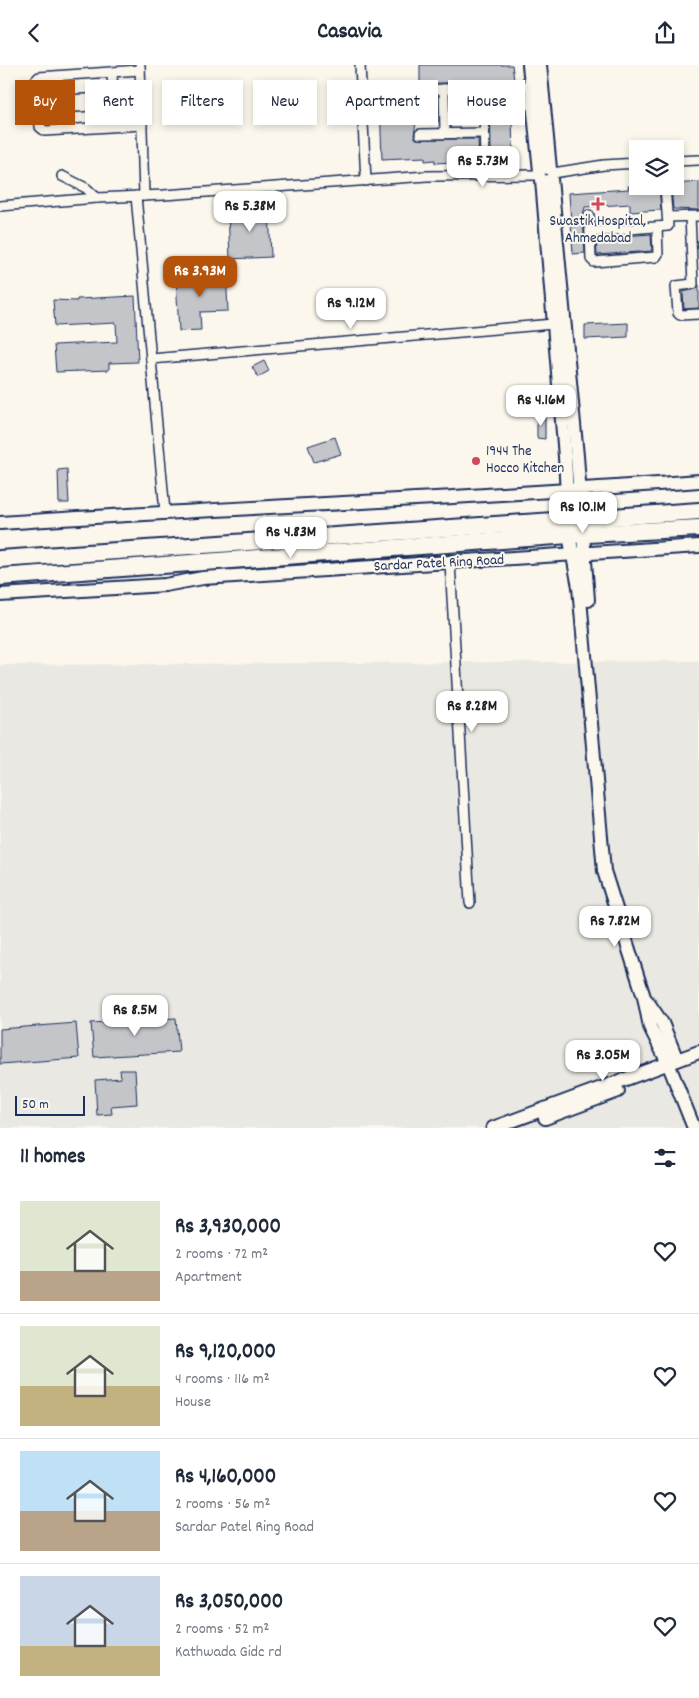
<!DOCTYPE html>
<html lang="en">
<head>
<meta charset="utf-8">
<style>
	:root { --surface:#fff; --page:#f6f6f7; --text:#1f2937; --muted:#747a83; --line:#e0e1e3; --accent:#b45309 }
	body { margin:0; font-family:Dekko,sans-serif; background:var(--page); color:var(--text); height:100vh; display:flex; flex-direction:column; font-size:19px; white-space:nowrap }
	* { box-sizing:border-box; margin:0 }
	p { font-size:16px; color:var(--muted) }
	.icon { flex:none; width:28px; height:28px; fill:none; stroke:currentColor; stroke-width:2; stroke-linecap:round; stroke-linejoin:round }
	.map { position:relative; height:1063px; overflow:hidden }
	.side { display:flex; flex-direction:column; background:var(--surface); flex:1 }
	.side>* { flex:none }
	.hud { position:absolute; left:15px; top:15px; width:670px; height:45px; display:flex; gap:10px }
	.tools { position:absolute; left:629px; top:75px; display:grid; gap:10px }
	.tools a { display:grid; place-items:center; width:55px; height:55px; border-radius:0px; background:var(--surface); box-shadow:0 2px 8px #0003; font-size:25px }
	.scale { position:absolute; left:15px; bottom:12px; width:70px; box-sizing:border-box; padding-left:5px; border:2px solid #1b2f5e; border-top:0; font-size:14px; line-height:18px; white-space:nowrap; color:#1b2f5e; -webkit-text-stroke:4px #fbf7ec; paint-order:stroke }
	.price { position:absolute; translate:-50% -42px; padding:0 11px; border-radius:10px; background:#fff; color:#222; font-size:16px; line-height:32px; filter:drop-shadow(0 1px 2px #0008) }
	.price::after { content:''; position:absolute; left:50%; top:30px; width:15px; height:11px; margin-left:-8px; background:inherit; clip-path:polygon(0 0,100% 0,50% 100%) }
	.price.active { background:var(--accent); color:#fff }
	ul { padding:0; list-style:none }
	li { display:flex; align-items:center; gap:15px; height:125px; padding:0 20px }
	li+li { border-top:1px solid var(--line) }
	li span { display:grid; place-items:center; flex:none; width:140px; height:100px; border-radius:0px; color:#555 }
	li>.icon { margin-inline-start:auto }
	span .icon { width:60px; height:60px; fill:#fffc; stroke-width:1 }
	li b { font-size:21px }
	h2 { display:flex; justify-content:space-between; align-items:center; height:60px; padding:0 20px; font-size:21px }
	.pill { padding:0 18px; border-radius:0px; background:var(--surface); box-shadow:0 2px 8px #0003; font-size:18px; line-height:45px }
	.pill.active { background:var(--accent); color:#fff }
	header { display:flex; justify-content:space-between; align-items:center; height:65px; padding:0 20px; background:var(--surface); font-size:22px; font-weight:700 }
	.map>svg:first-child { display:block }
	.built { fill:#eae8e2 }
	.building { fill:#c3c5c9; stroke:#1b2f5e }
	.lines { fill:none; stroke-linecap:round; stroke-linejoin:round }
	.street-casing { stroke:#1b2f5e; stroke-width:12 }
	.secondary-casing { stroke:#1b2f5e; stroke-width:16 }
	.highway-casing { stroke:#1b2f5e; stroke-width:20 }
	.street { stroke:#fbf7ec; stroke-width:9 }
	.secondary { stroke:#fbf7ec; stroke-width:12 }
	.highway { stroke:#fbf7ec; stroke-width:16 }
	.poi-dot { fill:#d1495b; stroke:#fbf7ec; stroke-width:2 }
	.labels { text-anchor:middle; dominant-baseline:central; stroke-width:4; stroke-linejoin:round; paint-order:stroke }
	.poi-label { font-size:15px; fill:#1b2f5e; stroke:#fbf7ec }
	.street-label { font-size:15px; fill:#1b2f5e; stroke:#fbf7ec }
</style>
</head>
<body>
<header><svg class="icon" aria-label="back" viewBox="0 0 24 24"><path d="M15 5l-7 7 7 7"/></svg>Casavia<svg class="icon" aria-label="share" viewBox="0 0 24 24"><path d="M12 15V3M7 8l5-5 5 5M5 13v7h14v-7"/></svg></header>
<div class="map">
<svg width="699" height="1063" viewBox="0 0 699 1063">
	<rect width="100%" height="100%" fill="#fbf7ec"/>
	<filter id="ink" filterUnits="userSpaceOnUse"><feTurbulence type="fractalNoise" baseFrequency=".02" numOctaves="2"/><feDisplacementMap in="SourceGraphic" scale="10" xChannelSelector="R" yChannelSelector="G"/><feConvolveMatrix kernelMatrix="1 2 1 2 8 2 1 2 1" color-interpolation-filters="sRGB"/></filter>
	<g filter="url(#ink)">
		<polygon class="built" points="699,596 699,1063 0,1063 0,600"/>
		<g class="building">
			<polygon points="420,0 512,0 514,15 420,19"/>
			<polygon points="511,28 513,86 491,86 490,29"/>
			<polygon points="423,31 438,31 438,57 416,58 414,70 416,74 478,74 479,93 473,93 474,96 435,98 435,95 425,96 425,92 382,94 380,40 424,38"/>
			<polygon points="699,117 699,145 673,144 671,121 675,121 675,119"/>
			<polygon points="628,121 659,121 661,145 630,147 630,139 585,142 583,150 585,188 573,189 569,128 629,124"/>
			<polygon points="269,143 271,192 230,194 228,145"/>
			<polygon points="651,169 652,186 597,190 596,173"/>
			<polygon points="226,206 228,246 200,247 201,265 179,266 176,214 190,209"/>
			<polygon points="699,220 699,243 684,244 683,227 696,224"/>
			<polygon points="135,231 138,297 109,298 109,305 56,307 54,280 117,277 116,258 55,261 53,235 77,236 77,234"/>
			<polygon points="628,258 628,272 585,274 585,260"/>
			<polygon points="264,296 269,306 258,312 252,302"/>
			<polygon points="537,351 545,351 545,374 537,373"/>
			<polygon points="335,372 341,389 314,397 308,381"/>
			<polygon points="67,404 69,438 59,438 58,405"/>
			<polygon points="176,953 179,987 94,992 91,958"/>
			<polygon points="76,958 79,993 0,999 0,964"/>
			<polygon points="120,1005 135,1005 137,1039 111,1041 112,1049 97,1050 95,1015 121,1013"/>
		</g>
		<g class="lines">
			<g class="street-casing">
				<g id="street">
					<polyline points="140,0 144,131"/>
					<polyline points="360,0 366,116"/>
					<polyline points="112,7 113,30 109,33 39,36 33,28 34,17 39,12 140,5"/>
					<polyline points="484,23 485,111"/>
					<polyline points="444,24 445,68"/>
					<polyline points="418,25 532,21"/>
					<polyline points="115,61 114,44 109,40 43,44 39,47 40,62 45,66 142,60"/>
					<polyline points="420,69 484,68"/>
					<polyline points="675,96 699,95"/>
					<polyline points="553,108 604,100 638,98"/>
					<polyline points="62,111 86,123 97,133"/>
					<polyline points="136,131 165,447"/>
					<polyline points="0,141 97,133 164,130 427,111 539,110"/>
					<polyline points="589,150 590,167 668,161 665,121"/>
					<polyline points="690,151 693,219 676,221 678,248 680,250 699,249"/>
					<polyline points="668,152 699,151"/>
					<polyline points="590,167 591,194 594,197 656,192 658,189 657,162"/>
					<polyline points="151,294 553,259"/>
					<polyline points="450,498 470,838"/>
				</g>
			</g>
			<g class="secondary-casing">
				<g id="secondary">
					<polyline points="529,0 540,106"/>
					<polyline points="540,0 550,104"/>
					<polyline points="551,114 577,391 588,535"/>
					<polyline points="542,115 565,392 569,470 579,522 604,806 644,932 650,962 668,998 694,1063"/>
					<path d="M0,458C233,442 466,434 699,416"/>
					<polyline points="0,530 165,520 203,513 699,481"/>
					<polyline points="647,936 662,958 677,995"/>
					<polyline points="545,1053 618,1026"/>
					<polyline points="493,1063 699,987"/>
				</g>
			</g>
			<g class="highway-casing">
				<g id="highway">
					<polyline points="0,494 699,446"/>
					<polyline points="0,512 569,470 699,463"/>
				</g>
			</g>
			<use href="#street" class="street"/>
			<use href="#secondary" class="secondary"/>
			<use href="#highway" class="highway"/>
		</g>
	</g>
	<g class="poi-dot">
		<path d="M595.5 131.5h5v5h5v5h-5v5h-5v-5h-5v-5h5z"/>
		<circle cx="476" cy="396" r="5"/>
	</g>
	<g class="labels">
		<g class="poi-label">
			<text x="598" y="157">Swastik Hospital,<tspan x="598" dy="17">Ahmedabad</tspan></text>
			<text x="486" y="387" text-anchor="start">1944 The<tspan x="486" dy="17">Hocco Kitchen</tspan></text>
		</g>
		<g class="street-label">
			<text transform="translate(439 499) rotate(-3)">Sardar Patel Ring Road</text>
		</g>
	</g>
</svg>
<div class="tools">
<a><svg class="icon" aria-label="layers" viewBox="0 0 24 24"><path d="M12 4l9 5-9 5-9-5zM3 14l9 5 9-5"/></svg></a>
</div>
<div class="scale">50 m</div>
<b class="price" style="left:483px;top:123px">Rs 5.73M</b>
<b class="price" style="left:250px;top:168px">Rs 5.38M</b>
<b class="price active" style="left:200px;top:233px">Rs 3.93M</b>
<b class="price" style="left:351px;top:265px">Rs 9.12M</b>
<b class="price" style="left:541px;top:362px">Rs 4.16M</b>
<b class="price" style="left:583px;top:469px">Rs 10.1M</b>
<b class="price" style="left:291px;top:494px">Rs 4.83M</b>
<b class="price" style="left:472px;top:668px">Rs 8.28M</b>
<b class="price" style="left:615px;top:883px">Rs 7.82M</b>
<b class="price" style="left:135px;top:972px">Rs 8.5M</b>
<b class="price" style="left:603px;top:1017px">Rs 3.05M</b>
<div class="hud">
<a class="pill active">Buy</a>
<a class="pill">Rent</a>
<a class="pill">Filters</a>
<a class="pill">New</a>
<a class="pill">Apartment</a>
<a class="pill">House</a>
</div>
</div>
<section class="side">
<h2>11 homes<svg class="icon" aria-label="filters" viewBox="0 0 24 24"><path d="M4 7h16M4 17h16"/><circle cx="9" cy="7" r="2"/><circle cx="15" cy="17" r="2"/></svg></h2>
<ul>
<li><span style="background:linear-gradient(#dfe7d0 70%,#b9a48a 0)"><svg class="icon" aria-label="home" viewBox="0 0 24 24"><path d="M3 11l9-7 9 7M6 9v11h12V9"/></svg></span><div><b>Rs 3,930,000</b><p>2 rooms · 72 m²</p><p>Apartment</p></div><svg class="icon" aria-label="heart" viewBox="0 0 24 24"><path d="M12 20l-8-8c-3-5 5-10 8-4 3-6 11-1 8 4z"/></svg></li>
<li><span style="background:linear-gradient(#dfe7d0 60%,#c2b280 0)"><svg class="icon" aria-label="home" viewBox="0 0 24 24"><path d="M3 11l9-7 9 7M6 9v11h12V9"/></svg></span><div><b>Rs 9,120,000</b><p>4 rooms · 116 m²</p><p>House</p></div><svg class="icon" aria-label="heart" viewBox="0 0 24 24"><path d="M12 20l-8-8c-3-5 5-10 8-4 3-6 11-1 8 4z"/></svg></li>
<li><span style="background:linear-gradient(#bfe0f5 60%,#b9a48a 0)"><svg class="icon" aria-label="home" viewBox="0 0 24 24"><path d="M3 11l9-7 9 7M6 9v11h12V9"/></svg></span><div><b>Rs 4,160,000</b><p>2 rooms · 56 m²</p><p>Sardar Patel Ring Road</p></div><svg class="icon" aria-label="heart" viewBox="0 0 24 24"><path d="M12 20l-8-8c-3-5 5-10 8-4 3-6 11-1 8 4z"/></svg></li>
<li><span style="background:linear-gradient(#c9d6e8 70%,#c2b280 0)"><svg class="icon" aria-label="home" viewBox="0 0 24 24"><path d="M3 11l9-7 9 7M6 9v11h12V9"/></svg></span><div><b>Rs 3,050,000</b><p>2 rooms · 52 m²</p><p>Kathwada Gidc rd</p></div><svg class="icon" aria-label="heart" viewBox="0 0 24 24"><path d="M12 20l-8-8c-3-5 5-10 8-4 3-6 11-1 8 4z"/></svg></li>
</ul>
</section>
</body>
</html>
